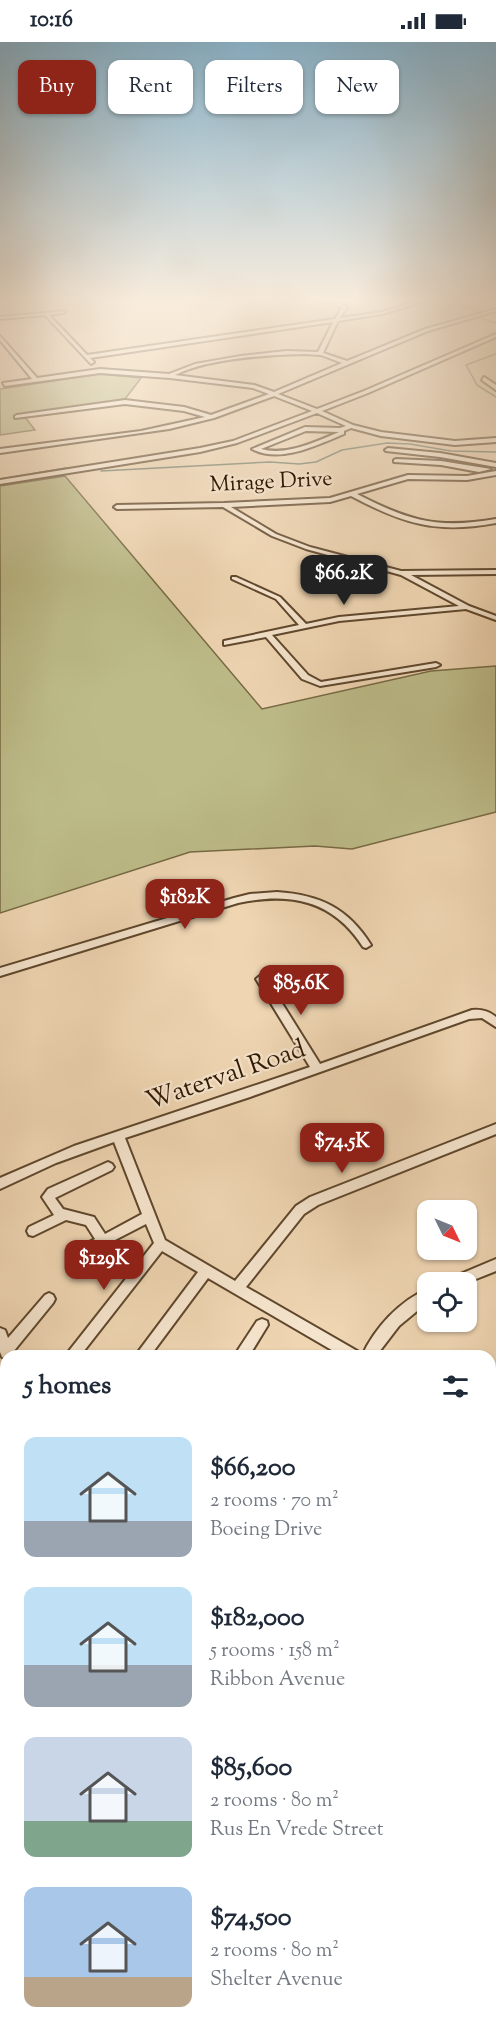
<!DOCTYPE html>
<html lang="en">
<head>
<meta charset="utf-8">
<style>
	:root { --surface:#fff; --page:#f2f2f3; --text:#1f2937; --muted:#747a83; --accent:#8f2418 }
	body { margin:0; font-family:"Sorts Mill Goudy",serif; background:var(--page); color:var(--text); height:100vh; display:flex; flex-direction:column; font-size:22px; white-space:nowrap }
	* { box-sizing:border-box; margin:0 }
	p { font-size:20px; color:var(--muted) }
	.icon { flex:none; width:33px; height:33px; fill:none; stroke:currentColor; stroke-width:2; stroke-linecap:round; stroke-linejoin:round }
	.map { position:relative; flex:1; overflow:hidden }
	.panel { position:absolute; left:0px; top:1308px; width:496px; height:684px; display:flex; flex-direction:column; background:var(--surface); border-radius:18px 18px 0 0; box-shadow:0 2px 4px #0004 }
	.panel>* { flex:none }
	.banner { position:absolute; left:18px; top:18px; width:460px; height:54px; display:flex; gap:12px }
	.needle { width:39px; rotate:133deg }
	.buttons { position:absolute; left:417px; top:1158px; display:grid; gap:12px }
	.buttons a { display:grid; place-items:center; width:60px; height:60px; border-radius:12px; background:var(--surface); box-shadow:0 2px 4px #0004; font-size:30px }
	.price { position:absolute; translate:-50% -51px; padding:0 14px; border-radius:12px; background:var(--accent); color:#fff; font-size:20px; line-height:39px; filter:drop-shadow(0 2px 3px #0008) }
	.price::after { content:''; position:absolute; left:50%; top:36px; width:18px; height:14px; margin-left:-9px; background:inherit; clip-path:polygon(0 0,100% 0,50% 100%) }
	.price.on { background:#222; color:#fff }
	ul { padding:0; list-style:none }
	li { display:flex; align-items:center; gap:18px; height:150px; padding:0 24px }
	li span { display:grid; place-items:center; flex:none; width:168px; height:120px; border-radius:12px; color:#555 }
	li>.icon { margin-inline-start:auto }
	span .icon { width:72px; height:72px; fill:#fffc; stroke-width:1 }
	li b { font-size:26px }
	h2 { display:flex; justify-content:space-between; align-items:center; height:72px; padding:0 24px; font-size:26px }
	.pill { padding:0 21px; border-radius:12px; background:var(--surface); box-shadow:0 2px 4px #0004; font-size:21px; line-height:54px }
	.pill.on { background:var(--accent); color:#fff }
	.status { display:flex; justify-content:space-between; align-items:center; height:42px; padding:0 30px; background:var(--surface); direction:ltr }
	.status svg { height:16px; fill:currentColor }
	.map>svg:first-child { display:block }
	.green { fill:#bdbc89; stroke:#766a44; stroke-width:1.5 }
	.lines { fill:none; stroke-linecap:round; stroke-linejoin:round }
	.stream { stroke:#6f7967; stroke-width:1.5 }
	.minor-casing { stroke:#5f472c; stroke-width:4 }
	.minor { fill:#f5e4cd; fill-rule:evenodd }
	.labels { text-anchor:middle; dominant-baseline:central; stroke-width:4.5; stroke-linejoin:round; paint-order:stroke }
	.far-street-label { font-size:22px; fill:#2f1800; stroke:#f5e4cd }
	.street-label { font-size:26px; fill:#2f1800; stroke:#f5e4cd }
</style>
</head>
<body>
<div class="status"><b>10:16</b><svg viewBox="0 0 49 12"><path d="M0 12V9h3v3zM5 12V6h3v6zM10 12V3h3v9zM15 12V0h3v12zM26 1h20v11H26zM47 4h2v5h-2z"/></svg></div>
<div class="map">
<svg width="496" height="1992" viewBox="0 0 496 1992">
	<rect width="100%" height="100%" fill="#efd5b2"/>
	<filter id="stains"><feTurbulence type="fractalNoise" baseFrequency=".00333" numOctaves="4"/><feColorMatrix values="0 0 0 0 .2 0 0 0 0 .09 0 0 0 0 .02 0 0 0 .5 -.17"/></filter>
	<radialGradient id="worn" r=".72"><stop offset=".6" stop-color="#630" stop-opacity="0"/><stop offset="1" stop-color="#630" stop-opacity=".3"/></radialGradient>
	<g class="green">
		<polygon points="100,332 141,336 125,357 24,374 35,388 0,393 0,347"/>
		<polygon points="65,434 262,667 431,629 496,624 496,770 352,807 315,804 190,810 0,871 0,444"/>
	</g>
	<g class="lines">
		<g class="stream">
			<polyline points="455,259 477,270"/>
			<polyline points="481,273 483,277 496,281"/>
			<polyline points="496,312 466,323 477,343 496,355"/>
			<polyline points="101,429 270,420 299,422 316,420 342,408 387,401 410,402 451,409 496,410"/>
			<polyline points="0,437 66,426"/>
		</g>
		<g class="minor-casing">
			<g id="minor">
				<path d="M327,259H333L347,265L340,276L382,270L419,259H426L382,272L338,279L323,311L347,319L425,287L496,267V269L428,289L278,352L317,367L364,349L496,292V295L368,351L322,369L353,383L381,390L455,399L496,396V400L455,403L381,394L351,386L344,389V392C317,403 280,422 252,407L305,385L340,386L346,384L317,371L237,401L200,410L0,442V438L200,406L233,399L312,369L274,354L214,376L169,387L0,411V407L141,389L205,375L184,369L125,362L15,376V374L17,373L125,358L184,365L211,373L269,352L253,346L170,336L100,331L5,344L3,341L32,337L0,298V294L37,336L100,327L169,332L195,322L241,314L286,309L318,310L333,280L90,316L94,320L91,322L45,273L0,277V275L66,269L64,271L49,273L87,313L335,277L342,266ZM304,312L321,313L342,321L274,350L254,343L175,333C209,316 267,313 304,312ZM306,389L339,390C315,400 287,414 261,407Z"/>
				<polygon points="484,335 496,343 496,348 482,338"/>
				<polygon points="388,406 440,411 496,421 496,425 440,415 386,409 385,408"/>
				<polygon points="396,417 441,419 491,427 479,430 441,423 394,420 394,418"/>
				<path d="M496,429V433L467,438L408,437L357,452C409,479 438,487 496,477V481C436,492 404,482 351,454L330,460L231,465L276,492L310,505L401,529L496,528V532L411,533L469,564L496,574V578L466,567L339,579L272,593L308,633L321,640L436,621L440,623L436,625L320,644L302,637L266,595L224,603V599L299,583L276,557L232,537V535H236L280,555L306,582L339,575L459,564L401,533L306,507L272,494L223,465L117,467L114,465L117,463L224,461L330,456L408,433L467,434Z"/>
				<path d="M277,850C320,853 348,866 371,903L366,906L363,905C333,858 290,850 238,861L0,934V926L234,856L250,852Z"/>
				<path d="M261,933L265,934L320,1022L472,968C481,967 489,969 496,975V985L482,976L469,977L250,1055L125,1096L165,1198L235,1239L296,1164L310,1155L496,1082V1092L318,1163L304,1172L246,1245L359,1310L361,1314H342L208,1236L150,1314H135L198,1230L162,1209L80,1314H65L154,1201L146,1182L86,1213L82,1212L80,1208L82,1204L95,1197L86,1183L66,1178L33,1194L29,1193L27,1189L29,1185L54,1173L42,1155L48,1147L108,1120L112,1122L114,1125L112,1128L55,1156L63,1167L94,1175L105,1192L142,1172L114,1100L56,1121L0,1147V1136L74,1104L310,1025L256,937Z"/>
				<polygon points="496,1217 496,1229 466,1241 449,1240 451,1236"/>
				<path d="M428,1247V1260L399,1284L376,1314H362C374,1287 400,1258 428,1247Z"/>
				<polygon points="49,1251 53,1253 55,1257 53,1261 13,1310 12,1314 6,1314 6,1317 2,1315 0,1310 0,1286 5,1288 8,1296 45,1253"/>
				<polygon points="262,1277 267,1279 268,1283 249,1314 234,1314 257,1279"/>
				<polygon points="496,1353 496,1367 490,1368 490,1355"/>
				<polygon points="6,1391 6,1409 0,1413 0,1395"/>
				<polygon points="0,1529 6,1531 6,1548 0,1546"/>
				<polygon points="6,1550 6,1571 0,1575 0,1554"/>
				<polygon points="490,1753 496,1755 496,1775 490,1773"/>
				<polygon points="0,1853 6,1856 6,1877 0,1874"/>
				<polygon points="490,1944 496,1946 496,1980 490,1981"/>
				<polygon points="94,1986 114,1986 116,1992 96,1992"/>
				<polygon points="296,1986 315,1986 313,1992 294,1992"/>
				<polygon points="374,1986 409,1986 407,1992 374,1992"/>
			</g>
		</g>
		<use href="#minor" class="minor"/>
	</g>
	<linearGradient id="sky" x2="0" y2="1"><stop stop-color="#89b6d0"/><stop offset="0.48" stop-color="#f8ecdc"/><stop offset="1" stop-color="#f8ecdc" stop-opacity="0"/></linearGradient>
	<rect width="496" height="538" fill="url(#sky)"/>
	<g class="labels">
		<g class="far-street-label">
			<text transform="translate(271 441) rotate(-3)">Mirage Drive</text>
		</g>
		<g class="street-label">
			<text transform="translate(226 1034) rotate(-19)">Waterval Road</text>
		</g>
	</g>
	<rect width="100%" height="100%" filter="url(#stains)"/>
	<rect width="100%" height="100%" fill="url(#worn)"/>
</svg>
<div class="buttons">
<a><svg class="needle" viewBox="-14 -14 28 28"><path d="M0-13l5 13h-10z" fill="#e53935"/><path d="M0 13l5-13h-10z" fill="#747a83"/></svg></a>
<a><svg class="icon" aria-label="locate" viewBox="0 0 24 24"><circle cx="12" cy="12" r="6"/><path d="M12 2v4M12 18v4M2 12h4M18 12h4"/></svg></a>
</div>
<b class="price on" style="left:344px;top:564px">$66.2K</b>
<b class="price" style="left:185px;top:888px">$182K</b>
<b class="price" style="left:301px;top:974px">$85.6K</b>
<b class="price" style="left:342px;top:1132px">$74.5K</b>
<b class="price" style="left:104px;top:1249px">$129K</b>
<div class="banner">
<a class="pill on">Buy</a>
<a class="pill">Rent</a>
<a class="pill">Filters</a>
<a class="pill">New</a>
</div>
<section class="panel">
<h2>5 homes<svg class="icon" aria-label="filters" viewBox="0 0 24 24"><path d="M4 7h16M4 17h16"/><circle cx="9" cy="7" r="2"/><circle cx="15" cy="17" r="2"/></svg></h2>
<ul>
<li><span style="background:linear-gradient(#bfe0f5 70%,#9aa5b1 0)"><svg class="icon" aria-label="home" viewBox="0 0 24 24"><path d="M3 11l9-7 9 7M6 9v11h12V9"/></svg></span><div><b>$66,200</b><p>2 rooms · 70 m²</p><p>Boeing Drive</p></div></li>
<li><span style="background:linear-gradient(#bfe0f5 65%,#9aa5b1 0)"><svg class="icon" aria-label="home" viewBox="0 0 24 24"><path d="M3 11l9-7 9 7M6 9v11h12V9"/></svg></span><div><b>$182,000</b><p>5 rooms · 158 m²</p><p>Ribbon Avenue</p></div></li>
<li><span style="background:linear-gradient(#c9d6e8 70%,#7fa58c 0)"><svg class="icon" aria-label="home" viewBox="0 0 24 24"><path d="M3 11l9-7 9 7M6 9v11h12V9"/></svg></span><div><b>$85,600</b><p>2 rooms · 80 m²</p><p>Rus En Vrede Street</p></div></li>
<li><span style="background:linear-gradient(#a9c7e8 75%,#b9a48a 0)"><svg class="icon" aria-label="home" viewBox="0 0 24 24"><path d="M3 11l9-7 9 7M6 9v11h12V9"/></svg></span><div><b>$74,500</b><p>2 rooms · 80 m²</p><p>Shelter Avenue</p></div></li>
</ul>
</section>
</div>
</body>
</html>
